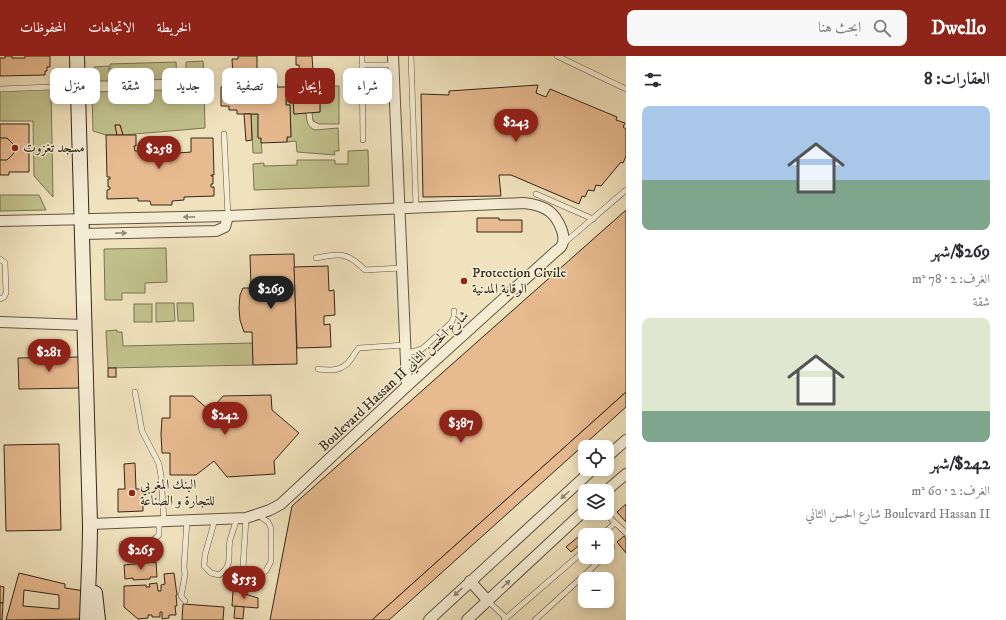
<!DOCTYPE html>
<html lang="ar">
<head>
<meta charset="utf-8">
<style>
	:root { --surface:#fff; --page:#f7f7f7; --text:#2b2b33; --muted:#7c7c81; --accent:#8f2418 }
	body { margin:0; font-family:"IM FELL DW Pica",Amiri,serif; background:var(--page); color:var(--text); direction:rtl; height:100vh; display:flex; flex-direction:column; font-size:15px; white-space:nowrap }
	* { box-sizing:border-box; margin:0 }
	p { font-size:13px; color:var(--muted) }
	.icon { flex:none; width:22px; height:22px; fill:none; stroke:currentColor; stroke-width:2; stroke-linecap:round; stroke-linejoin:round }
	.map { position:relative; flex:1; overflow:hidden; direction:ltr }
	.details { display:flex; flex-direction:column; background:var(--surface); width:380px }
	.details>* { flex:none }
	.hud { position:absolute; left:12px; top:12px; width:380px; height:36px; direction:rtl; display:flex; gap:8px }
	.controls { position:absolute; left:578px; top:384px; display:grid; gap:8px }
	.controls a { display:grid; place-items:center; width:36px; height:36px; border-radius:8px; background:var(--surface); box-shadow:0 2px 10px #0003; font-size:20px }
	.price { position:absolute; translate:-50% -34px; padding:0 9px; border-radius:14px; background:var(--accent); color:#fff; font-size:13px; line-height:26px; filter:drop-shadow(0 1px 2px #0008) }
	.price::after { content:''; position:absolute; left:50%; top:24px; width:12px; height:9px; margin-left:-6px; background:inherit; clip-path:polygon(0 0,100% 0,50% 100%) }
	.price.selected { background:#222; color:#fff }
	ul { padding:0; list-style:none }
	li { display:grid; align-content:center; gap:8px; height:212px; padding:0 16px }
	li span { display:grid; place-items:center; height:124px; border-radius:8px; color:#555 }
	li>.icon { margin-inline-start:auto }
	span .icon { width:72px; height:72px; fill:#fffc; stroke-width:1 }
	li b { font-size:17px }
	h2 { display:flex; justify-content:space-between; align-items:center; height:48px; padding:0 16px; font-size:17px }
	.pill { padding:0 14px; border-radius:8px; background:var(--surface); box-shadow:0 2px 10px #0003; font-size:14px; line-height:36px }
	.pill.selected { background:var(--accent); color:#fff }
	header { display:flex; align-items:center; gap:24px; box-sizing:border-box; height:56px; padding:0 20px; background:var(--accent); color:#fff }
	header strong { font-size:19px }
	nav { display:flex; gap:22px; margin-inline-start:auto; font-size:14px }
	.search { width:280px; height:36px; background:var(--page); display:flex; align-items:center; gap:10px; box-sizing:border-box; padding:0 14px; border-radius:8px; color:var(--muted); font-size:15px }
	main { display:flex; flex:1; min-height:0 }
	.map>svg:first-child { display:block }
	.green { fill:#c1c18c; stroke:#797454 }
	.building { fill:#e8ba90; stroke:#31271b; fill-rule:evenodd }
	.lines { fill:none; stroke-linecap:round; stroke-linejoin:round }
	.lane-casing { stroke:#615644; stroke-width:6 }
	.street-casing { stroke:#615644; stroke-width:12 }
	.secondary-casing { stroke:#31271b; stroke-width:16 }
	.lane { stroke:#f5ecd4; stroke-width:5 }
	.street { stroke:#f5ecd4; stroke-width:10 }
	.secondary { stroke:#f5ecd4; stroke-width:14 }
	.oneway { fill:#938a78 }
	.poi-dot { fill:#8f2418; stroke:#f5ecd4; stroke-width:1.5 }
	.labels { text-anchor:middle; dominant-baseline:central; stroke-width:3; stroke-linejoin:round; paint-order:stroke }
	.poi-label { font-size:14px; fill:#31271b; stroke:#f5ecd4; text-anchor:start }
	.street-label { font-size:14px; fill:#31271b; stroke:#f5ecd4 }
</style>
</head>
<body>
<header>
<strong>Dwello</strong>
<div class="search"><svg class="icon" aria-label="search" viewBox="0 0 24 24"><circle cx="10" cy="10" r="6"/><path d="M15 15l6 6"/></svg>ابحث هنا</div>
<nav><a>الخريطة</a><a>الاتجاهات</a><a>المحفوظات</a></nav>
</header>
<main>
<section class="details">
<h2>العقارات: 8<svg class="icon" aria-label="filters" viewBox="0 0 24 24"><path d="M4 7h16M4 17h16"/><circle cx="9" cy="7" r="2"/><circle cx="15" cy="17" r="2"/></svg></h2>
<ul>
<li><span style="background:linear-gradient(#a9c7e8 60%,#7fa58c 0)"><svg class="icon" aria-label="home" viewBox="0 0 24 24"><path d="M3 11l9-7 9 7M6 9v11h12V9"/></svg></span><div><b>$269/شهر</b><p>الغرف: 2 · 78 m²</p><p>شقة</p></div></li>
<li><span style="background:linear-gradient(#dfe7d0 75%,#7fa58c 0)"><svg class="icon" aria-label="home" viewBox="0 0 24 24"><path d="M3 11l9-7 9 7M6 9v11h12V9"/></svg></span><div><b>$242/شهر</b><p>الغرف: 2 · 60 m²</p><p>Boulevard Hassan II شارع الحسن الثاني</p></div></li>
</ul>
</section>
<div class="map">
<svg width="626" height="564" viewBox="0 0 626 564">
	<rect width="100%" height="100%" fill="#f0e2bd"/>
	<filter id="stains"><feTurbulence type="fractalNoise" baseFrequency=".005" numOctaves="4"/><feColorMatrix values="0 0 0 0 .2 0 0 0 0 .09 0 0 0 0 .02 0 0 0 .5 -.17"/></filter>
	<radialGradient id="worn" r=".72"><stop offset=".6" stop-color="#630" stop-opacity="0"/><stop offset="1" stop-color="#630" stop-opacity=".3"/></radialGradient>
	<g class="green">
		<polygon points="203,5 204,22 186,23 186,6"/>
		<polygon points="176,6 177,23 111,25 110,8"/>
		<polygon points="109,10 109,25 94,25 94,11"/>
		<polygon points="318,30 339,30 339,68 319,68 313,65 312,57 320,56 320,44"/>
		<polygon points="0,33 51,33 53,141 34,120 33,65 0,65"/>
		<polygon points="197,33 204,33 205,72 123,79 120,69 115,69 117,79 106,79 93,75 92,36 165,34 166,43 197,42"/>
		<path d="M286,43H293L294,58L306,57C307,65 307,71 315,74L338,72L339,95H334L335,99L297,96L296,85L287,86V81L291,80L290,49H286Z"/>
		<polygon points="251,58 258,58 258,81 261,82 262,97 253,97"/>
		<polygon points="368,94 369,130 254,134 253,108 264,107 264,110 297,109 297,104 335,104 335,108 348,108 348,95"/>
		<polygon points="0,139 39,139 46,154 0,155"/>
		<polygon points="166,192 167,226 145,227 145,237 122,237 122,244 105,244 104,193"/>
		<polygon points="156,247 174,247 175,265 156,266"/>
		<polygon points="177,247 193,247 194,265 178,265"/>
		<rect x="134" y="248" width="18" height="18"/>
		<polygon points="117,274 117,276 122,276 123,290 253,287 253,309 108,312 106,275"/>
	</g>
	<g class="building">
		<polygon points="5,0 12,0 12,2 25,2 25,0 50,0 50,11 47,11 47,15 45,15 45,19 0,20 0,2 5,2"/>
		<polygon points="238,0 257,0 257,32 268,31 267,28 277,28 277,31 295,31 300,26 299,9 296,9 296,0 312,0 314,30 318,30 319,33 323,35 323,44 320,44 320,56 294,58 293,43 286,43 286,49 290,49 291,81 287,81 287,86 261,87 261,82 258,82 258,58 237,58 237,54 229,54 229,50 221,50 221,31 228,30 228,25 238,25 238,21 233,21 232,3 238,3"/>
		<polygon points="538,29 536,37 546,41 550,33 617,61 616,64 625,67 623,71 626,73 626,100 623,107 621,106 601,130 596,129 594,135 588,134 585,141 582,140 579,148 511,119 499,119 501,140 423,141 421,38 449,39 449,35"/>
		<polygon points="244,58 251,58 252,84 246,85"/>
		<polygon points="0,68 29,68 29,116 9,116 9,119 0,119"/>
		<polygon points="115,69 120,69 123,79 117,79"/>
		<polygon points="106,79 136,79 136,90 134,90 135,95 142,95 142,98 145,98 145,84 167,83 168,92 179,91 179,97 191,96 191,82 213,82 214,119 211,119 211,120 213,120 213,128 211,128 211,131 214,131 214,140 184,141 184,144 172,145 172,149 151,149 150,145 138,145 138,142 107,143 107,134 110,133 110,131 108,131 108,123 110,123 110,121 107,121"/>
		<polygon points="0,82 7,82 14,89 14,97 7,104 0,104"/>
		<polygon points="626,154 626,336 372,564 270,564 292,450"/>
		<polygon points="477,162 499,162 499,164 522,164 522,176 477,176"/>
		<polygon points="294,198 297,308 253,309 252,276 244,276 240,264 239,252 240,239 243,232 251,232 250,199"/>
		<polygon points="328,210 329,235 334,234 335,259 324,260 324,269 330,268 331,291 297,292 294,211"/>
		<polygon points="80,301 80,332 19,333 18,302"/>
		<rect x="108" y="312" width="8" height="9"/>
		<polygon points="626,336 626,351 389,564 372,564"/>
		<polygon points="271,339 272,354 299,377 274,405 275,418 227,421 214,405 196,419 170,419 170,397 162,397 161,378 162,362 170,362 170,340 193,340 210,355 223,340"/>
		<polygon points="59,388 61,474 6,475 4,389"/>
		<polygon points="135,407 136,433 143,433 143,455 118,456 118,433 125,433 124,408"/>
		<polygon points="626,448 626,466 617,456"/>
		<polygon points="624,480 626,483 626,497 617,486"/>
		<polygon points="578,481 583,486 571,496 566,491"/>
		<polygon points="156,506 157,521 150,521 150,523 133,524 133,522 125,523 124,509"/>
		<path d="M19,517L65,528V532L85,535V563L6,564ZM24,534L59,539V553L23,550Z"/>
		<polygon points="174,517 177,539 176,539 177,550 175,550 176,559 169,559 169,562 162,563 162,556 160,556 160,561 152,561 152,559 148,559 148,562 138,563 124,551 124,530 146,529 146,531 150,531 149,528 157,527 158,535 161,535 161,529 165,528 164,518"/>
		<polygon points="0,530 4,531 3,547 0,547"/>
		<polygon points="233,534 258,542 258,552 232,550"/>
		<polygon points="0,547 3,547 2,564 0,564"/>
		<polygon points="183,548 224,551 223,564 182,564"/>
		<polygon points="235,550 244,551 243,563 234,562"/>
	</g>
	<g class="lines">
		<g class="lane-casing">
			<g id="lane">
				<polyline points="362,0 363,84"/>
				<polyline points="411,0 416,152"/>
				<polyline points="557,0 626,33"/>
				<polyline points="362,9 393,9"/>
				<polyline points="0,33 77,30"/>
				<polyline points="224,78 228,160"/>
				<polyline points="536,138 593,163"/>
				<polyline points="563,188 626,134"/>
				<path d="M316,202C340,197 347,196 365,214L401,212"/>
				<polyline points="0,203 5,207 6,237 4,241 0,243"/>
				<polyline points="405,298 422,293 451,267 454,261 454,255"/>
				<path d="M318,313C332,315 343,315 351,303C354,299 355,296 359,292L405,289"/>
				<polyline points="135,336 142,375 159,408 161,420 164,465"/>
				<polyline points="605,457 626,477"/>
				<path d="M246,462L243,511C250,518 256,518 266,515L271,505V472L268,466L258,459"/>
				<path d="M215,463L205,499L204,510L211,517L219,519C234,509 227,499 230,484C232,477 235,469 237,462"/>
				<polyline points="602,479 615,467"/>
				<polyline points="607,483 611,488 612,491 607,498"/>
				<path d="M122,488C137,493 148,489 159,479V465"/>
				<polyline points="185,545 181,540 185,519 184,511 187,464"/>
				<polyline points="488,545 506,562"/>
				<polyline points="504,564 585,494"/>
				<polyline points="535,564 604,501"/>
			</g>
		</g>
		<g class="street-casing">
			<g id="street">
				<polyline points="393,0 407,330"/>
				<path d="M0,165L228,160L524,147C533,148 542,150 549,155C557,161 567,179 562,189C561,192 557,194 555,196L407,330L281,448L270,454L246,462L90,468"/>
				<polyline points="82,178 216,175 225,171 228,160"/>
				<polyline points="0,266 84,269"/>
				<polyline points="607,401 626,384"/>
				<polyline points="606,435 626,418"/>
				<polyline points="470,525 488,545"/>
				<polyline points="429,564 593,413"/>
				<polyline points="467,564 585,454"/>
			</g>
		</g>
		<g class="secondary-casing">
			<g id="secondary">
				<path d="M77,0L90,468C90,500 88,532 87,564"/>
				<polyline points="95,537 98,564"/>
			</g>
		</g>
		<use href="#lane" class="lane"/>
		<use href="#street" class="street"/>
		<use href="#secondary" class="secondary"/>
	</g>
	<defs><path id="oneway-solid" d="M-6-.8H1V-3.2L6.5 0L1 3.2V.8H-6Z"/></defs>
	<g class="oneway">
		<use href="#oneway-solid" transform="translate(189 161) rotate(179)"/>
		<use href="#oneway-solid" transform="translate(121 177) rotate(-1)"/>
		<use href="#oneway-solid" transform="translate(565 439) rotate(138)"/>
		<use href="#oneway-solid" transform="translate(506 528) rotate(-43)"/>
		<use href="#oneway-solid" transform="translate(458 536) rotate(137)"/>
	</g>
	<g class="poi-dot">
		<circle cx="15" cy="92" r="4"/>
		<circle cx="464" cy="225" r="4"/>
		<circle cx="132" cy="437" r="4"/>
	</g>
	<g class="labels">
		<g class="poi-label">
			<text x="23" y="92">مسجد تغزوت</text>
			<text x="472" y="217">Protection Civile<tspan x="472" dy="16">الوقاية المدنية</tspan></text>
			<text x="140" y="429">البنك المغربي<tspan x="140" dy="16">للتجارة و الصناعة</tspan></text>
		</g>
		<g class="street-label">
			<text transform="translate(394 325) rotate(-43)">Boulevard Hassan II شارع الحسن الثاني</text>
		</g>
	</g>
	<rect width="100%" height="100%" filter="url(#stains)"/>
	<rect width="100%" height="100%" fill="url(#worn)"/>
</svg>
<div class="controls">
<a><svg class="icon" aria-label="locate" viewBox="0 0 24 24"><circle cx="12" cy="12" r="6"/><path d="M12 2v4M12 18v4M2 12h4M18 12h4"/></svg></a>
<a><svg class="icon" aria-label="layers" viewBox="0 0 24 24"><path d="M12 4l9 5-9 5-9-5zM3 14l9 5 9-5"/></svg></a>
<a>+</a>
<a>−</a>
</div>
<b class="price" style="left:516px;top:87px">$243</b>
<b class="price" style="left:159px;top:114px">$258</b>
<b class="price selected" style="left:271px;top:254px">$269</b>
<b class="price" style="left:49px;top:317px">$281</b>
<b class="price" style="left:225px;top:380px">$242</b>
<b class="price" style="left:461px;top:388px">$387</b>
<b class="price" style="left:141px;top:515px">$265</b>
<b class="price" style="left:244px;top:544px">$553</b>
<div class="hud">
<a class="pill">شراء</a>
<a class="pill selected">إيجار</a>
<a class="pill">تصفية</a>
<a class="pill">جديد</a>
<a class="pill">شقة</a>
<a class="pill">منزل</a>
</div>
</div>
</main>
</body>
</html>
